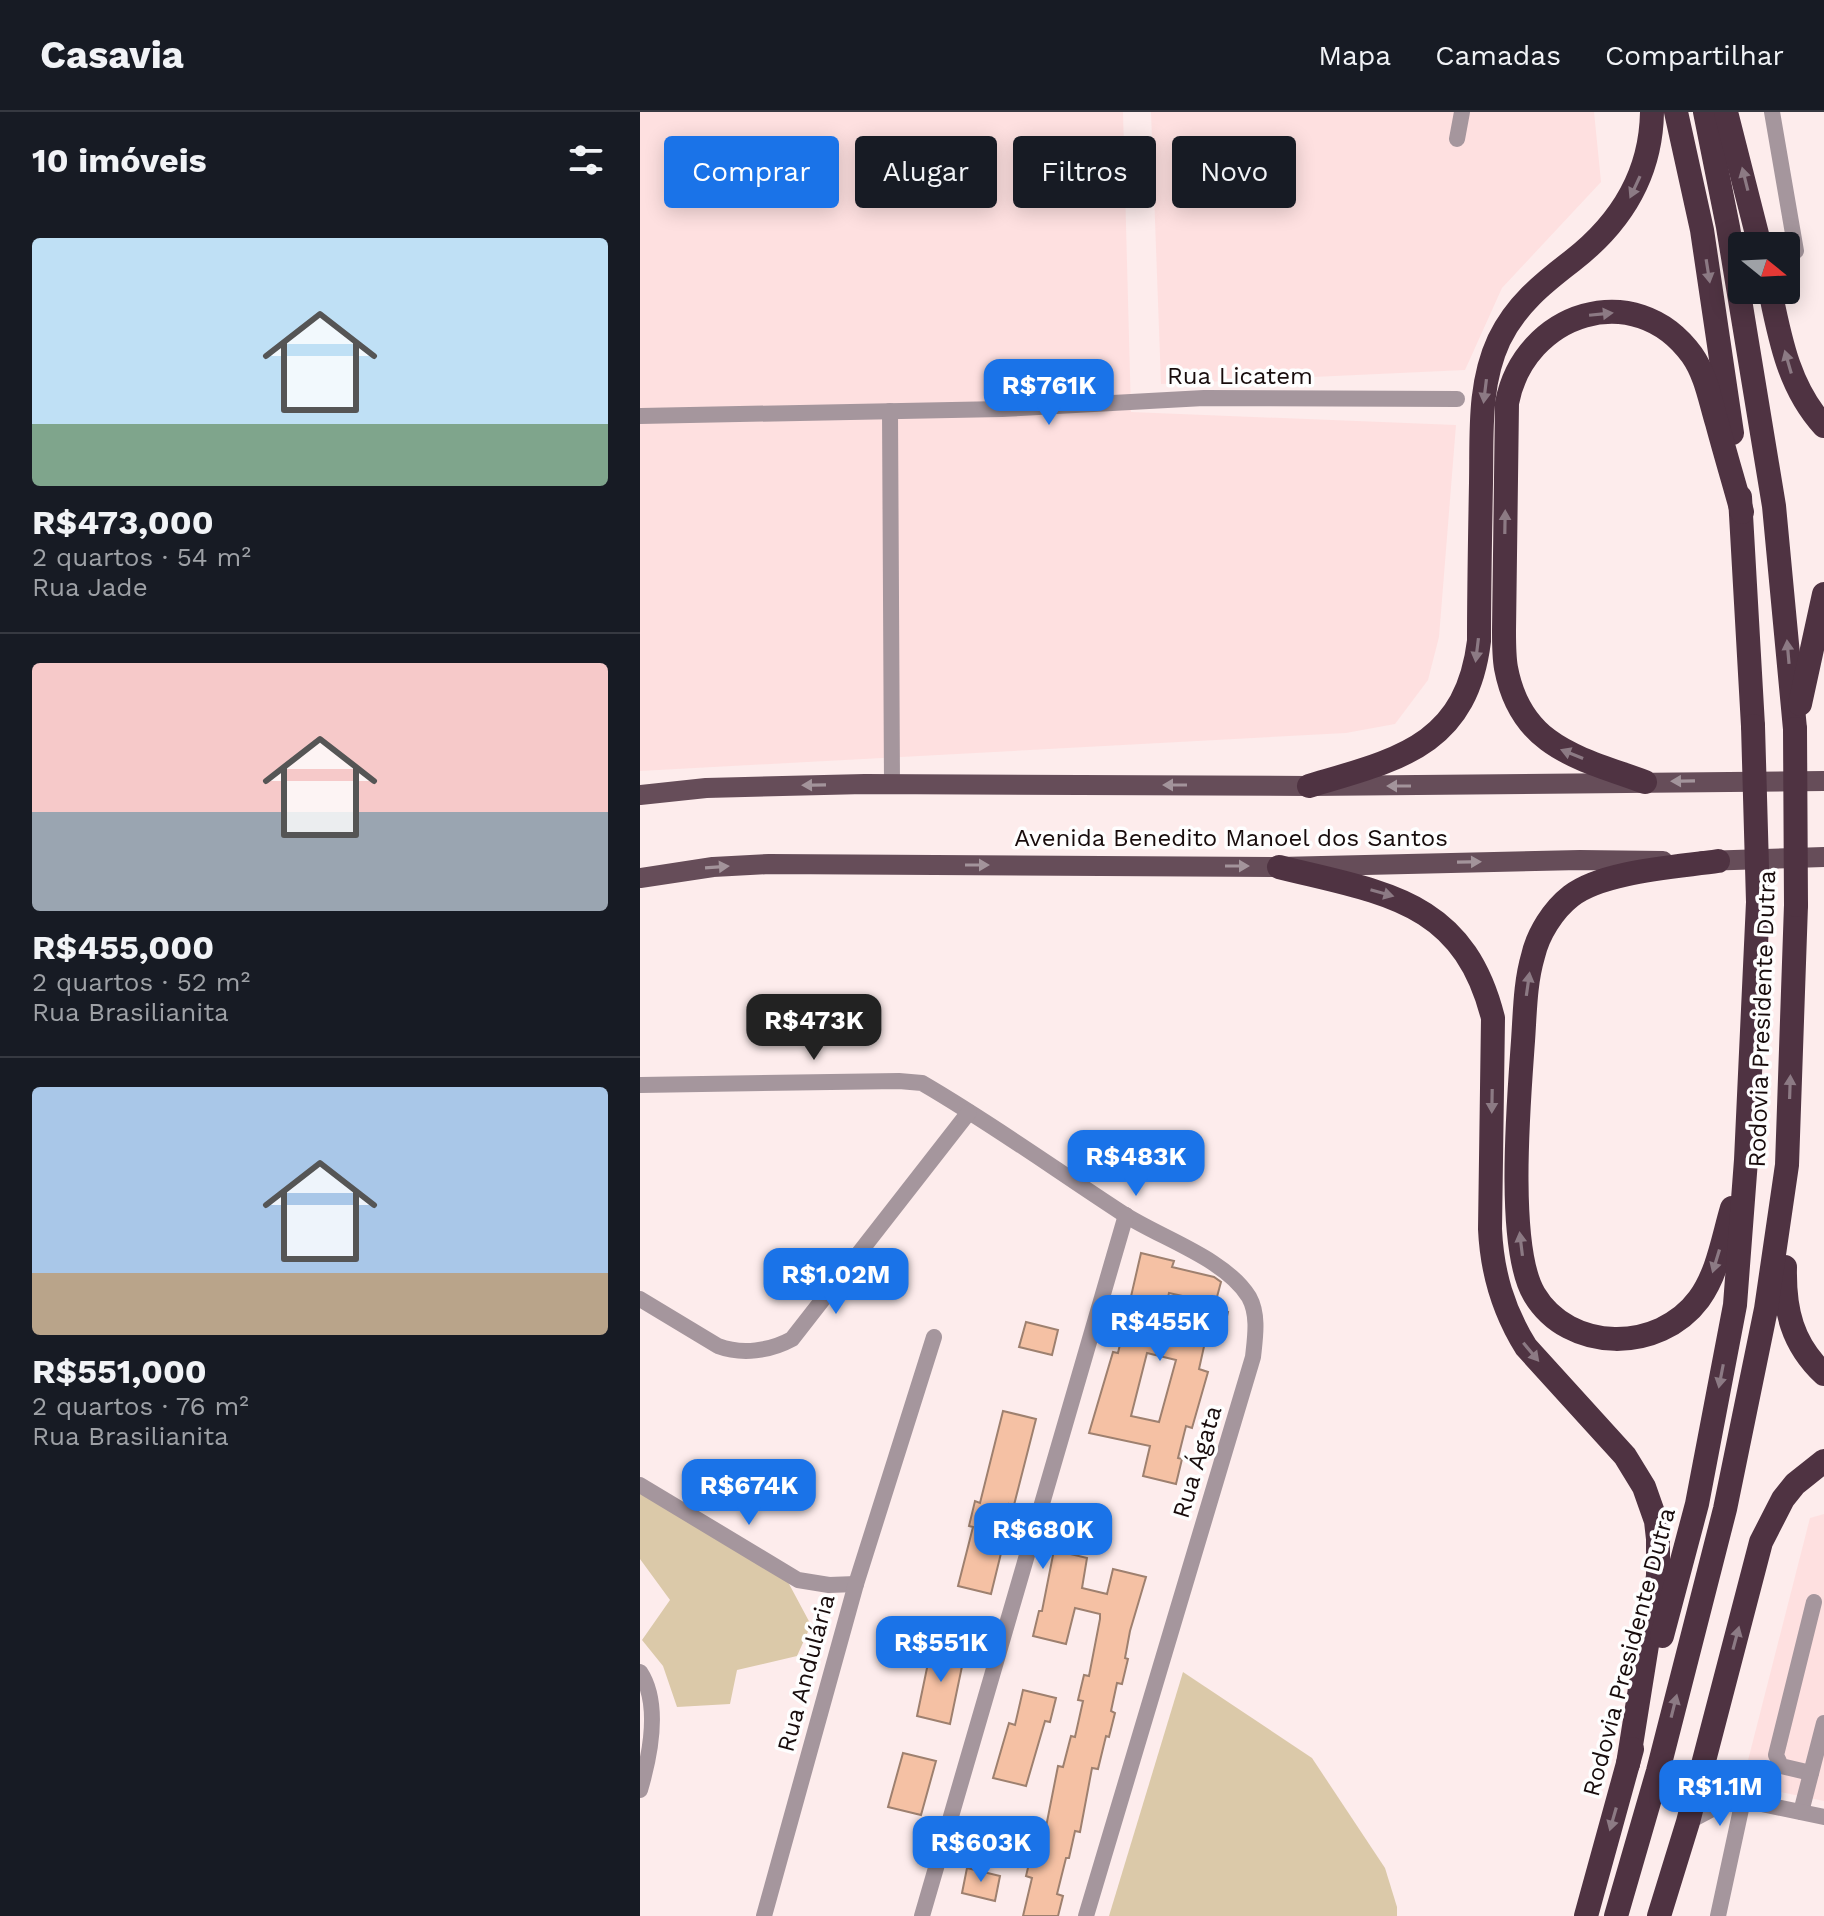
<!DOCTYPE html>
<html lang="pt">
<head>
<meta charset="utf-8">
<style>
	:root { --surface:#171b24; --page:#242831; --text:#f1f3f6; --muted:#9ea1a6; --line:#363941; --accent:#1a73e8 }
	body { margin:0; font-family:"Work Sans",sans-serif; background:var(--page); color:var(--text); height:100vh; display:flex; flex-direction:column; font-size:30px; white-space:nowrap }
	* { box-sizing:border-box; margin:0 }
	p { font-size:26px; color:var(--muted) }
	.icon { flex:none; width:44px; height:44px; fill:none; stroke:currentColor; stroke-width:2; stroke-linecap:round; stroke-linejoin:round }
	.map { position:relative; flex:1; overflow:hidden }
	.sheet { display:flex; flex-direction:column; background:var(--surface); width:640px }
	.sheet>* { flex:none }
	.guide { position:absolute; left:24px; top:24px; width:760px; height:72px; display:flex; gap:16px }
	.needle { width:52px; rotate:108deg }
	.fabs { position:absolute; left:1088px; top:120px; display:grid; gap:16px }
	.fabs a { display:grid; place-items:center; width:72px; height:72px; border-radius:8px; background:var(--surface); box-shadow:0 4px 20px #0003; font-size:40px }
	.price { position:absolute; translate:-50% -68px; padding:0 18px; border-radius:16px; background:var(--accent); color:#fff; font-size:26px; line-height:52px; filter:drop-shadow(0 2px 4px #0008) }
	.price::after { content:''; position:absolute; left:50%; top:48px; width:24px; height:18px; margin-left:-12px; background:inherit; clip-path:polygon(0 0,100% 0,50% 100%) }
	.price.selected { background:#222; color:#fff }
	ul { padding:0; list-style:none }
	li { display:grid; align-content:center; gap:16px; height:424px; padding:0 32px }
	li+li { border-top:2px solid var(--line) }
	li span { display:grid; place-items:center; height:248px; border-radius:8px; color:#555 }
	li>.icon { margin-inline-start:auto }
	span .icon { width:144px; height:144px; fill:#fffc; stroke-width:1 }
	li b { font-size:34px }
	h2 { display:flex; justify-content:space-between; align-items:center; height:96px; padding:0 32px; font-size:34px }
	.pill { padding:0 28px; border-radius:8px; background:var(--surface); box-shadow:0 4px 20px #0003; font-size:28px; line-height:72px }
	.pill.selected { background:var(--accent); color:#fff }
	header { display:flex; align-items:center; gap:48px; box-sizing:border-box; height:112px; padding:0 40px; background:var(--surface); border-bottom:2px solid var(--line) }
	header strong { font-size:38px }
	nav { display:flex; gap:44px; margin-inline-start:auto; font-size:28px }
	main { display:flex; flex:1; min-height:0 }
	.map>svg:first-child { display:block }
	.built { fill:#fee0e0 }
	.green { fill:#dbc9a9 }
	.building { fill:#f5c1a4; stroke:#9e806f; stroke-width:2; fill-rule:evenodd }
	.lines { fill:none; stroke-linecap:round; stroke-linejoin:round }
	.minor { stroke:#a5969d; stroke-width:16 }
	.major { stroke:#664d59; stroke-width:20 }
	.highway { stroke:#4f3342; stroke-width:24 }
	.highway-bridge { stroke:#4f3342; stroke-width:24 }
	.oneway { fill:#8c7a84 }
	.oneway2 { fill:#a3949b }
	.labels { text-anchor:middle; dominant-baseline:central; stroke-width:7; stroke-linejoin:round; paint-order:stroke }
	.street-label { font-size:24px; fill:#180c0c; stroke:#fefefe }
</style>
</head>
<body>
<header>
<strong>Casavia</strong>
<nav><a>Mapa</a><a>Camadas</a><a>Compartilhar</a></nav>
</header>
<main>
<section class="sheet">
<h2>10 imóveis<svg class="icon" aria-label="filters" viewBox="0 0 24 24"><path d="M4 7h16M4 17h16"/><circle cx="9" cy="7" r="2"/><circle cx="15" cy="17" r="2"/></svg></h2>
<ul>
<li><span style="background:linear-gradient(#bfe0f5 75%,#7fa58c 0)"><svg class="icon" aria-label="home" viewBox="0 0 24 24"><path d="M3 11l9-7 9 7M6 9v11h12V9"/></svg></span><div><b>R$473,000</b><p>2 quartos · 54 m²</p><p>Rua Jade</p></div></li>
<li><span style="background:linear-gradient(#f6c9c9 60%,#9aa5b1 0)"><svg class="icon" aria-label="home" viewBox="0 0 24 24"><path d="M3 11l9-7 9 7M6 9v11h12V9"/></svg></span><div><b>R$455,000</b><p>2 quartos · 52 m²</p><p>Rua Brasilianita</p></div></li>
<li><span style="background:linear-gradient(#a9c7e8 75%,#b9a48a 0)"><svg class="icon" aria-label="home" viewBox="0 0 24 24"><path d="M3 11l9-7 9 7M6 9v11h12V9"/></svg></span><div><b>R$551,000</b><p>2 quartos · 76 m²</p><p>Rua Brasilianita</p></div></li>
</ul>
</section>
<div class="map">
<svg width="1184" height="1804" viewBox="0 0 1184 1804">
	<rect width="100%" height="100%" fill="#fdecec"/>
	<g class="built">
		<polygon points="0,0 483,0 491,300 816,313 799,525 788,568 755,612 706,621 0,659"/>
		<polygon points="511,0 954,0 961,70 862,176 825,258 521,272"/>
		<polygon points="1184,1402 1184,1689 1102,1672 1170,1406"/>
	</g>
	<g class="green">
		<polygon points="0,1380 148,1470 171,1513 157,1544 97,1558 90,1592 37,1595 23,1554 2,1528 30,1488 0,1447"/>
		<polygon points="543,1560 672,1646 745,1756 757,1795 757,1804 469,1804"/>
	</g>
	<g class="building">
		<path d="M501,1141L534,1149L532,1155L574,1165L581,1170L574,1196L588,1200L582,1225L567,1221L559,1257L568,1260L552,1316L546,1314L538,1346L542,1347L536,1372L503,1364L510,1334L449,1321L473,1240L478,1241ZM529,1181L556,1187L548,1224L520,1218ZM507,1241L536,1248L519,1310L491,1304Z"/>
		<polygon points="386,1210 418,1218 412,1243 379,1235"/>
		<polygon points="363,1299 396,1307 374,1393 369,1392 361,1424 365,1425 351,1482 318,1474 333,1415 329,1414 335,1389 340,1391"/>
		<polygon points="414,1438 447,1446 442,1476 467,1482 473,1457 506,1465 490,1519 485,1546 488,1547 482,1572 477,1571 471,1599 475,1601 469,1625 466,1624 458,1657 452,1656 440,1720 435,1719 429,1746 426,1746 417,1782 423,1784 418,1804 383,1804 392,1766 386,1764 392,1739 395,1740 401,1713 406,1715 418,1654 423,1655 431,1624 435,1625 443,1589 438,1588 444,1563 449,1564 460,1507 460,1502 435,1496 426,1532 393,1524 399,1499 402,1499"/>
		<polygon points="292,1532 325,1540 310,1612 277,1604"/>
		<polygon points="383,1578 416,1586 410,1610 405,1609 386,1674 353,1666 369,1611 375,1613"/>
		<polygon points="263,1641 296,1649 281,1703 248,1695"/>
		<polygon points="327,1756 360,1764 355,1789 322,1781"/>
	</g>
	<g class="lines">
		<g class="minor">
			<polyline points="1132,0 1156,139"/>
			<polyline points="817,27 822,0"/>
			<polyline points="250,299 252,672"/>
			<polyline points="0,304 362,297 564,286 817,287"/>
			<path d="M0,973L259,969L282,971C351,1011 416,1058 482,1101C520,1126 585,1146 609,1185C619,1203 615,1226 613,1245L446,1804"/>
			<path d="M0,1187L78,1234C102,1243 130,1239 152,1227L329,1000"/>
			<polyline points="0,1373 158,1468 189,1473 216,1472"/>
			<path d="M0,1560C21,1592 10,1644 0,1678"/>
			<polyline points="1063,1653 1093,1686"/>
			<polyline points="1171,1661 1141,1654 1136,1643 1174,1490"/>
			<polyline points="1161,1700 1184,1611"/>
			<polyline points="1048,1710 1093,1686 1184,1705"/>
			<polyline points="124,1804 216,1472 294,1225"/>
			<polyline points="282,1804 486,1103"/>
			<polyline points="1078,1804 1103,1688"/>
		</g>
		<g class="major">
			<polyline points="0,683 66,676 225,672 669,674 1184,669"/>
			<polyline points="1063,749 1184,745"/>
			<polyline points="0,766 73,755 129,752 639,755 940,748 1023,749"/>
		</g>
		<g class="highway">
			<polyline points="1036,0 1062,118 1092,321"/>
			<polyline points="1065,0 1088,115 1134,394 1155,617"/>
			<polyline points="1086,0 1120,134"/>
			<path d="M1130,178C1140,227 1149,276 1184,314"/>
			<polyline points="1100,385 1113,614"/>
			<polyline points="1160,592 1184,482"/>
			<path d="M1005,670C940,646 881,636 866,556C864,545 864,531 864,519L867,291C884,201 995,164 1052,243C1066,263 1070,288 1077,311C1085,341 1094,371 1102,400"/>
			<path d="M669,674C756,648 826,635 839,529C839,477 840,424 841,371C842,324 838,273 859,228C876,193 902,172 932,149C981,111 1011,63 1012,0"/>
			<path d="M1078,749C1038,755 963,759 931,784C913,798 898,822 893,844C885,871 885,901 883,929C879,986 866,1134 894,1182C929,1241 1019,1241 1059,1187C1078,1161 1083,1126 1092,1096"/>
			<path d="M639,755C743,781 823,787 853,906L850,1117C852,1161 863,1198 886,1235L985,1344L1004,1375L1016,1409L1018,1427V1464L988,1652"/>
			<path d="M1145,1155C1144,1198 1152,1232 1184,1262"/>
			<polyline points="1022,1524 1057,1392 1095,1193 1106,1048 1118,790"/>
			<polyline points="946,1804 992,1637"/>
			<polyline points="976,1804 1018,1659 1085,1397 1126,1197 1147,1053 1156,793"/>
			<polyline points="1019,1804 1048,1710 1121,1430 1143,1387 1155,1372 1184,1349"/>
		</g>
		<g class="highway-bridge">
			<polyline points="1113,614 1118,790"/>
			<polyline points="1155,617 1156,793"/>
		</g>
	</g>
	<defs><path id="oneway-solid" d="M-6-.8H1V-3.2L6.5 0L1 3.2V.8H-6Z" transform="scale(2)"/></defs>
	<g class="oneway">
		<use href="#oneway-solid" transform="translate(1105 67) rotate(-104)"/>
		<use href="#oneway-solid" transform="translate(995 75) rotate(115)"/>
		<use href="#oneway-solid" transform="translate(1068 159) rotate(81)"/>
		<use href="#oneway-solid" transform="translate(961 202) rotate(-6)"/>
		<use href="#oneway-solid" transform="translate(1148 250) rotate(-106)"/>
		<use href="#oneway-solid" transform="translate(845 279) rotate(97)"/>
		<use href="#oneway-solid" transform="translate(865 410) rotate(-89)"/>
		<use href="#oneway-solid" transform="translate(837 538) rotate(97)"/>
		<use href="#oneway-solid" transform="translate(1148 540) rotate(-95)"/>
		<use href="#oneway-solid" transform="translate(932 642) rotate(-158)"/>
		<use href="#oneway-solid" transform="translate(742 781) rotate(16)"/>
		<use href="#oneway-solid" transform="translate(888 872) rotate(-82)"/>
		<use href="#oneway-solid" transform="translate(1150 975) rotate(-88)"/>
		<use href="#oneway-solid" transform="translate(852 989) rotate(91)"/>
		<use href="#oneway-solid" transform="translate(881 1132) rotate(-97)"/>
		<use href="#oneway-solid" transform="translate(1076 1149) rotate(107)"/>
		<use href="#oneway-solid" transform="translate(891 1240) rotate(50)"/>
		<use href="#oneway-solid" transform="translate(1081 1264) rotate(101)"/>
		<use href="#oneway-solid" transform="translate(1096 1526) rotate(-75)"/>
		<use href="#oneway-solid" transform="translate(1034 1594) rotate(-76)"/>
		<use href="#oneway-solid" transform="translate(973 1707) rotate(106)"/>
	</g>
	<g class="oneway2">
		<use href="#oneway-solid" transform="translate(1043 669) rotate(179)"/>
		<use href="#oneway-solid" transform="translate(174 673) rotate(179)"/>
		<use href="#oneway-solid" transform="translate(535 673) rotate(-180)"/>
		<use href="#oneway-solid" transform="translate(759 674) rotate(180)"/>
		<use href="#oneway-solid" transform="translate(829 750) rotate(-1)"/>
		<use href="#oneway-solid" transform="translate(337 753)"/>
		<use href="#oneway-solid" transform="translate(597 754)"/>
		<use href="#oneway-solid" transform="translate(77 755) rotate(-4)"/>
	</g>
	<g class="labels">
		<g class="street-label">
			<text x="600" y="264">Rua Licatem</text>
			<text x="591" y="726">Avenida Benedito Manoel dos Santos</text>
			<text transform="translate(1122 907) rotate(-88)">Rodovia Presidente Dutra</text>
			<text transform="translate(557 1350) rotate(-73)">Rua Ágata</text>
			<text transform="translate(989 1540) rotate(-75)">Rodovia Presidente Dutra</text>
			<text transform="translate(166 1561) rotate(-75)">Rua Andulária</text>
		</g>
	</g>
</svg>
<div class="fabs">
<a><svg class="needle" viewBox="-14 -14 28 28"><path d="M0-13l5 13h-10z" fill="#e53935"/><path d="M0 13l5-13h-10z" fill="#9ea1a6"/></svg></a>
</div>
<b class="price" style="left:409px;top:315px">R$761K</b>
<b class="price selected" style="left:174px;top:950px">R$473K</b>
<b class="price" style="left:496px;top:1086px">R$483K</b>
<b class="price" style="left:196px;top:1204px">R$1.02M</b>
<b class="price" style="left:520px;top:1251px">R$455K</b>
<b class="price" style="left:109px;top:1415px">R$674K</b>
<b class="price" style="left:403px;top:1459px">R$680K</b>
<b class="price" style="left:301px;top:1572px">R$551K</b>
<b class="price" style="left:1080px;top:1716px">R$1.1M</b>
<b class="price" style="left:341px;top:1772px">R$603K</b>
<div class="guide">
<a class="pill selected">Comprar</a>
<a class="pill">Alugar</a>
<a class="pill">Filtros</a>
<a class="pill">Novo</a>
</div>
</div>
</main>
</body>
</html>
